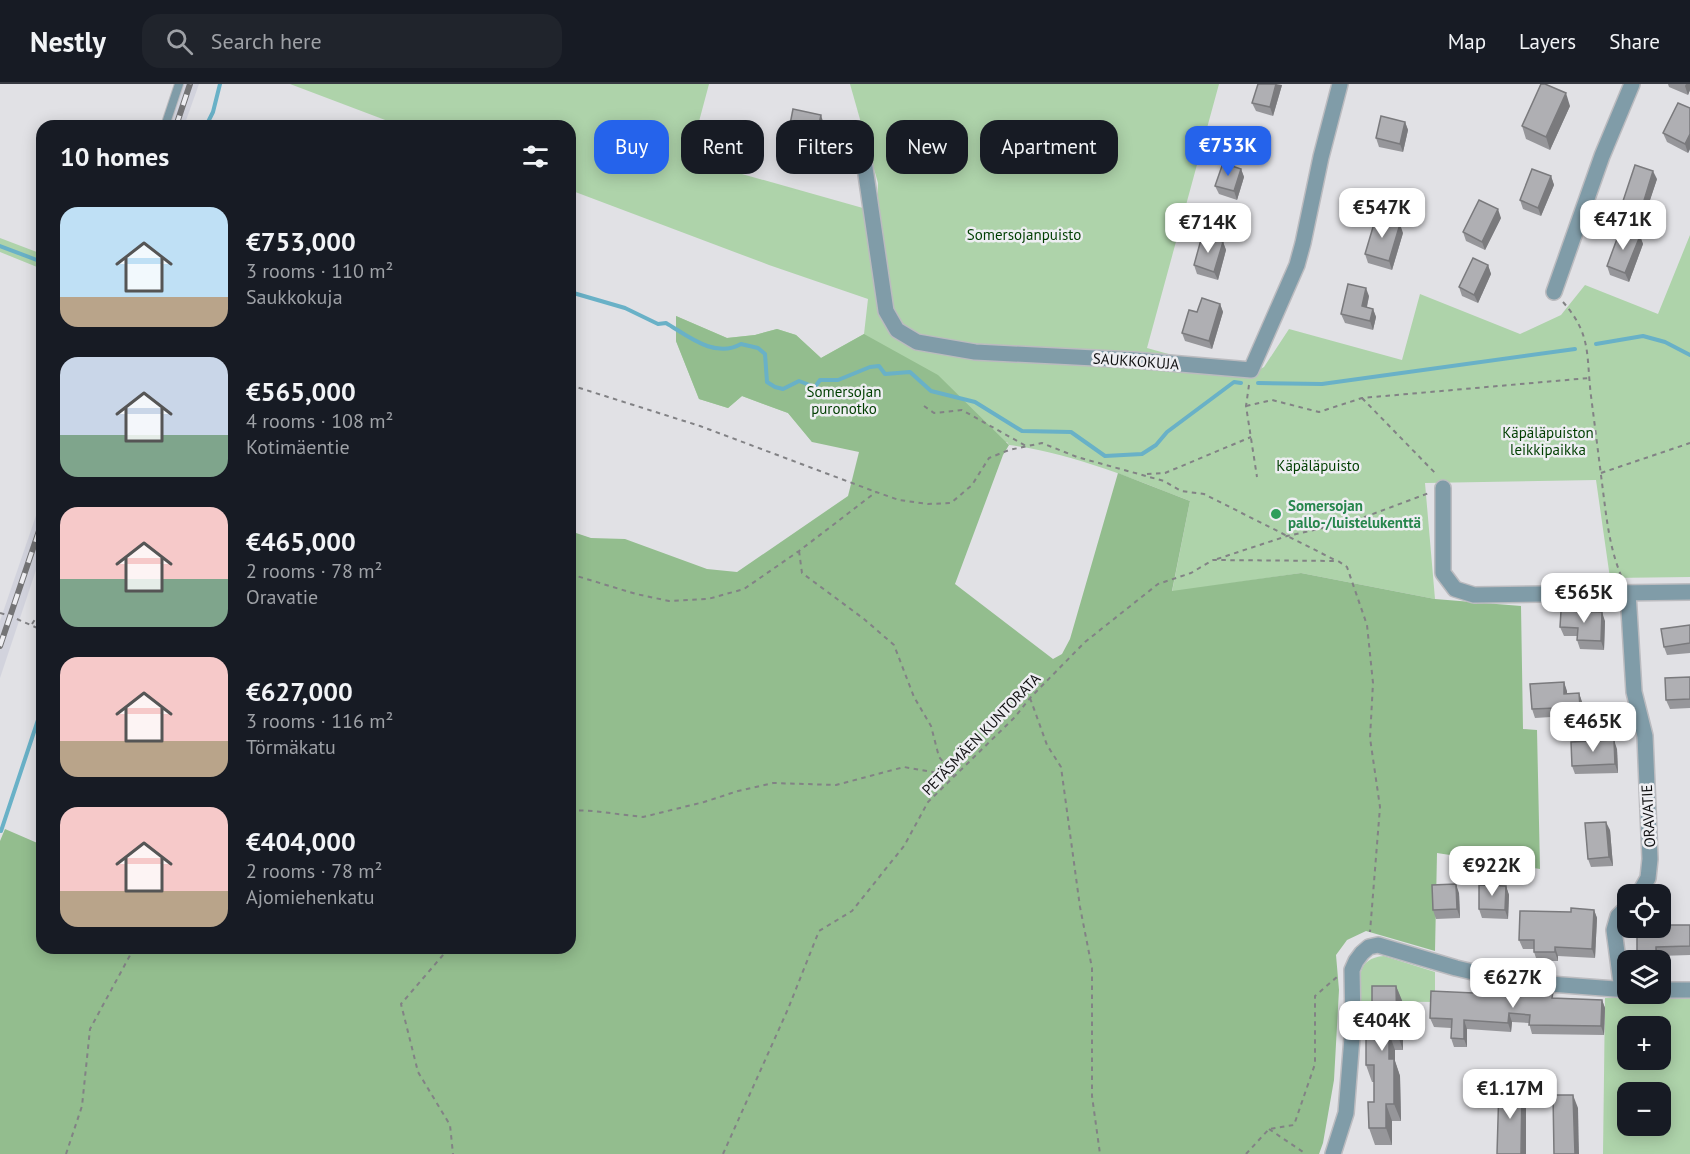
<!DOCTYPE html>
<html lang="en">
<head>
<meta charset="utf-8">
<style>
	:root { --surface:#171b24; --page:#20242c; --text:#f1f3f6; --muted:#9ea1a6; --line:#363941; --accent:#2563eb }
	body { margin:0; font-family:"PT Sans",sans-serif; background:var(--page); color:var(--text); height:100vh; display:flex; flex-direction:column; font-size:22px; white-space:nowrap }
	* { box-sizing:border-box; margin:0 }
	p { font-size:20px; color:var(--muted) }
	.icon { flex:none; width:33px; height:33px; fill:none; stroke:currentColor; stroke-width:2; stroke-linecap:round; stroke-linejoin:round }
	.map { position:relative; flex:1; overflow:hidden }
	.side { position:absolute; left:36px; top:36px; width:540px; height:834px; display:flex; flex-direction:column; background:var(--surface); border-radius:18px; box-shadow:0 3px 15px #0003 }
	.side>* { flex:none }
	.guide { position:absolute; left:594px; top:36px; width:570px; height:54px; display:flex; gap:12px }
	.fabs { position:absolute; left:1617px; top:800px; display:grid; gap:12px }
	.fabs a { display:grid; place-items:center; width:54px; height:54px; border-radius:12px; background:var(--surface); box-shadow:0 3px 15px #0003; font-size:30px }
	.price { position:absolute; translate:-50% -51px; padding:0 14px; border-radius:12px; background:#fff; color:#222; font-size:20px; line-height:39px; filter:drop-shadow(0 2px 3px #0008) }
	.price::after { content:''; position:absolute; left:50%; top:36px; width:18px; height:14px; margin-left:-9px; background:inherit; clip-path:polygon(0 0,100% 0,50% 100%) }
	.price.on { background:var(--accent); color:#fff }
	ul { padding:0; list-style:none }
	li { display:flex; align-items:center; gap:18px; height:150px; padding:0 24px }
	li span { display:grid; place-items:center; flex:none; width:168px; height:120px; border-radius:18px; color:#555 }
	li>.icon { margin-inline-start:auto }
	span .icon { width:72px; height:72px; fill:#fffc; stroke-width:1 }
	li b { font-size:26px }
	h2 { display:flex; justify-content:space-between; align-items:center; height:72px; padding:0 24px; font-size:26px }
	.pill { padding:0 21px; border-radius:18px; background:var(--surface); box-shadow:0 3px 15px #0003; font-size:21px; line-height:54px }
	.pill.on { background:var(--accent); color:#fff }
	header { display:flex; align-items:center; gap:36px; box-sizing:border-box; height:84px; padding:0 30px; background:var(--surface); border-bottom:2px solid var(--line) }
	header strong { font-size:28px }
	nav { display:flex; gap:33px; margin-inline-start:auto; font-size:21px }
	.search { width:420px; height:54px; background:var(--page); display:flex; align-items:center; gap:15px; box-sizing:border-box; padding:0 21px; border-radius:18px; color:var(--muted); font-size:22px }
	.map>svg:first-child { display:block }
	.built { fill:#d2d3dd }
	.green { fill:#aed3aa; fill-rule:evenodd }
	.forest { fill:#93bd8e }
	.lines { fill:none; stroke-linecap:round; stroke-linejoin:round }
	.stream { stroke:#69b1c7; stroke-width:4 }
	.lane-casing { stroke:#bbbbbf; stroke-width:10 }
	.street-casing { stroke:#bbbbbf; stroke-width:18 }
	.path { stroke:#828285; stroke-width:2; stroke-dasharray:4.5 4.5; stroke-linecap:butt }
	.lane { stroke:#809ca8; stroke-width:8 }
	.street { stroke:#809ca8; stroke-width:15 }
	.rail-casing { stroke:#747476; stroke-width:6 }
	.rail { stroke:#eeeef2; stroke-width:4; stroke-dasharray:11; stroke-linecap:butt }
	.wall { fill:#96969a }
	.shaded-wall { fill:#7a7a7d }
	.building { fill:#afafb3; stroke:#7a7a7d; stroke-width:1.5 }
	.leisure-dot { fill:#2e9e5b; stroke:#eeeef2; stroke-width:2 }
	.labels { text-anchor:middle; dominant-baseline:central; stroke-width:5; stroke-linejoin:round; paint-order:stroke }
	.park-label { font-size:15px; fill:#003e00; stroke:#eeeef2 }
	.street-label { font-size:15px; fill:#101011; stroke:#eeeef2 }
	.leisure-label { font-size:15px; font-weight:bold; fill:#27864d; stroke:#eeeef2; text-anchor:start }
</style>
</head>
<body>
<header>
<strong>Nestly</strong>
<div class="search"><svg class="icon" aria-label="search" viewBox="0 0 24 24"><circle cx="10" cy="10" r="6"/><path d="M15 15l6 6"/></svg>Search here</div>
<nav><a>Map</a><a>Layers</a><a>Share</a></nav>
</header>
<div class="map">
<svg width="1690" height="1070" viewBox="0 0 1690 1070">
	<rect width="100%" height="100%" fill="#e1e1e5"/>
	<g class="built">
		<polygon points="182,0 199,0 184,42 168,42"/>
		<polygon points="42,414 42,468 0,594 0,537"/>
	</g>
	<g class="green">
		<path d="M290,0H709L689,75L877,128L878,99L850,0H1219L1147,264L1247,292L1264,283L1289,245L1402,276L1420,210L1520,250L1561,231L1585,201L1658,230L1690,151V493L1610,494L1596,396L1425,399L1435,515L1301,489L1172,508L1190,417C1131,394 1072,369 1009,361L1007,358H812L788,329L742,312L728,324L699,315L676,257V232L727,254L755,251L777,245L796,251L821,274L864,250L868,215L769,181L570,106V42H401Z"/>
		<polygon points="0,154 42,170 42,185 0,168"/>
		<path d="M1384,872L1435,888V918L1360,917C1359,896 1356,874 1384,872Z"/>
		<path d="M1690,911V1070H1603L1605,914ZM1628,942H1660V975H1628ZM1628,1008H1660V1041H1628Z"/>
	</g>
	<polygon class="forest" points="676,232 727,254 755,251 777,245 796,251 821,274 864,250 938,291 1009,361 1003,371 955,500 1053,575 1062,570 1070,555 1118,389 1190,417 1172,507 1301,489 1435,515 1521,522 1523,645 1537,646 1540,785 1437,769 1435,867 1366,847 1347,856 1336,871 1339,906 1334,996 1323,1059 1319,1070 0,1070 0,757 5,745 42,761 42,864 570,864 570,447 591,454 625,455 707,485 737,488 848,412 859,368 812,358 788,329 742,312 728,324 699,315 676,257"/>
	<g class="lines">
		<g class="stream">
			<polyline points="206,42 213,28 220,0"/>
			<polyline points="0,162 42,178"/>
			<path d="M570,208L625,224L658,240L666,239C688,252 715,275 741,260L758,264L765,270L767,298L775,303L783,305L799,297L815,303L820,296H838L870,283L879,282L885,290L910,288L931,307L975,318L1022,347L1071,348L1105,372L1142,370L1156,361L1167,348L1234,298L1241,299"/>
			<polyline points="1596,260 1643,252 1665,258 1690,271"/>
			<polyline points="1258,299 1322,300 1575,265"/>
			<polyline points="1,747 42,624"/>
		</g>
		<g class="lane-casing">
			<polyline id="lane" points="165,42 179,0"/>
		</g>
		<g class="street-casing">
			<g id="street">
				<polyline points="864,77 886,227 897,246 917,258 975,268 1134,276 1251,286 1297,181 1303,159 1321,73 1340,0"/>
				<polyline points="1554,208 1602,72 1632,0"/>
				<polyline points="1443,404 1443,489 1455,505 1474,511 1690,508"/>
				<polyline points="1628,509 1634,608 1645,652 1650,775 1648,794 1639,810"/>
				<polyline points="1622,906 1614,846 1618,832 1628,822"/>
				<polyline points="1660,906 1690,906"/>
				<polyline points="1333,1070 1346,1029 1353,941 1352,886 1356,877 1362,869 1369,863 1378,861 1456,884 1511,897 1628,906"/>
			</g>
		</g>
		<g class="path">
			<path d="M1563,218C1592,251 1586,271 1591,312C1595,343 1599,375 1603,407C1607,438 1610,467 1623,496"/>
			<polyline points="570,301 700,342 876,408"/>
			<polyline points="1249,301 1246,322 1257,393"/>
			<polyline points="1362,314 1437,391"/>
			<polyline points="924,322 934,329 962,326 1026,362"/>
			<polyline points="1246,322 1272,316 1319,328 1362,314 1589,294"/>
			<polyline points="1601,389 1690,359"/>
			<polyline points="1147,390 1165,389 1251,353"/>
			<polyline points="799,467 802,489 864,535 894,561 914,613 931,642 939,673 955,692"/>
			<polyline points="1217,475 1287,452 1354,437 1429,409"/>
			<polyline points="570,490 636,510 669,517 708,515 744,505 799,467 876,408 899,416 928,420 951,419 972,401 989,374 1009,366 1042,359 1077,373 1164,397 1181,407 1204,410 1335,476"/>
			<polyline points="0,529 10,532 42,546"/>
			<polyline points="32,540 42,525"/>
			<polyline points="1030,614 1047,661 1061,683 1080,823 1092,884 1092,1012 1100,1070"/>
			<polyline points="570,726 593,727 643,733 704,718 738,707 773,699 836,701 904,683 955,692"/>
			<polyline points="449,864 401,920 418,988 450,1041 453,1070"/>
			<polyline points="1269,1045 1306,1070"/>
			<polyline points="66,1070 82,1022 90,945 134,864"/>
			<polyline points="723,1070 788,925 819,847 852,827 904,762 928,718 1015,633 1030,614 1085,558 1158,500 1191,489 1213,476 1338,477 1347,483 1367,541 1373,599 1370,654 1380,723 1370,848"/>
			<polyline points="1246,1070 1269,1045 1294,1041 1315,980 1315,912 1338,892"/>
		</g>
		<use href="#lane" class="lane"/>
		<use href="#street" class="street"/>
		<g class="rail-casing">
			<g id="rail">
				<polyline points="176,42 190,0"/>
				<polyline points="0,562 42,438"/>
			</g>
		</g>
		<use href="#rail" class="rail"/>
	</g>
	<g class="wall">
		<polygon points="1668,0 1690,0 1690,6 1688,11 1669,3"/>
		<polygon points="1282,1 1273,32 1256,27 1252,19"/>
		<polygon points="1570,22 1550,66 1526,55 1522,42"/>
		<polygon points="1690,24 1690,65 1688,69 1667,58 1663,49"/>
		<polygon points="1405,38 1408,46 1403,68 1379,63 1376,54"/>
		<polygon points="825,44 816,89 788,84 784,71"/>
		<polygon points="1241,85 1244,93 1237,116 1219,110 1215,102"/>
		<polygon points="1551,92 1554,101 1541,132 1523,125 1520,116"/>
		<polygon points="1657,95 1645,131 1627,126 1623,117"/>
		<polygon points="1501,134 1485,166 1466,157 1463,148"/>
		<polygon points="1403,149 1392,186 1368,179 1365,170"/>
		<polygon points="1640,152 1643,160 1629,198 1610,191 1607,182"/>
		<polygon points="1223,158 1226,166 1218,196 1197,190 1194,181"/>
		<polygon points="1488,181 1491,190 1478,219 1462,212 1459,203"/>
		<polygon points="1369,212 1367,223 1373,225 1376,233 1373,246 1345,239 1341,230"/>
		<polygon points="1220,220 1223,228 1212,265 1185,257 1182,249 1197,228"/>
		<polygon points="1605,537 1604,566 1580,565 1577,556 1577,552 1564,552 1560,543"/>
		<polygon points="1690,541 1690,569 1667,571 1664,563"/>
		<polygon points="1690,593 1690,624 1670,625 1666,616"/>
		<polygon points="1564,598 1567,610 1579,609 1582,618 1583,631 1535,634 1532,625"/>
		<polygon points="1617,665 1618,689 1575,690 1572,682"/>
		<polygon points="1610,746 1613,782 1591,783 1588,775"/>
		<polygon points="1506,802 1509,811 1508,835 1482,834 1479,825"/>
		<polygon points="1459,809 1460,834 1436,835 1433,826"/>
		<polygon points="1594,826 1597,834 1595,874 1558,872 1558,877 1537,877 1534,868 1534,865 1523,865 1519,856 1571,828"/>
		<polygon points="1690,841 1690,871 1659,872 1659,876 1639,876 1637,871"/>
		<polygon points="1396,902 1403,919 1403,966 1395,966 1395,977 1400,992 1401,1037 1392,1037 1392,1061 1375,1061 1369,1044 1374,1018 1374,998 1372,998 1366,981 1372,945"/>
		<polygon points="1555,914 1602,916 1605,924 1604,951 1532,950 1529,939 1512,938 1511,948 1467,945 1467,963 1454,963 1451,954 1451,944 1434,943 1430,934"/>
	</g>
	<g class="shaded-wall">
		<polygon points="1276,0 1282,1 1273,32 1270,23"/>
		<polygon points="1686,0 1690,0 1690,6 1688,11 1685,2"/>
		<polygon points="1566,9 1570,22 1550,66 1546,53"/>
		<polygon points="821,31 825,44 816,89 811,76"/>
		<polygon points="1405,38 1408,46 1403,68 1400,60"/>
		<polygon points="1690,50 1690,65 1688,69 1685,60"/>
		<polygon points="1241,85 1244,93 1237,116 1234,107"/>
		<polygon points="1653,87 1657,95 1645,131 1642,123"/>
		<polygon points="1551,92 1554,101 1541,132 1538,124"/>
		<polygon points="1498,125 1501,134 1485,166 1482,158"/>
		<polygon points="1400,140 1403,149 1392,186 1389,177"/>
		<polygon points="1640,152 1643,160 1629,198 1625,189"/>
		<polygon points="1223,158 1226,166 1218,196 1214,188"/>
		<polygon points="1488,181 1491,190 1478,219 1474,211"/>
		<polygon points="1366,204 1369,212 1365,231 1362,222"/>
		<polygon points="1220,220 1223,228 1212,265 1209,257"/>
		<polygon points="1373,225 1376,233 1373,246 1370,237"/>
		<polygon points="1602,528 1605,537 1604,566 1601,557"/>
		<polygon points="1564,598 1567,607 1567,619 1564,610"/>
		<polygon points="1579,609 1582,618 1583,631 1580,623"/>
		<polygon points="1614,656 1617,665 1618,689 1615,680"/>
		<polygon points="1606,738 1610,746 1613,782 1609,773"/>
		<polygon points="1456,800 1459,809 1460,834 1457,825"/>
		<polygon points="1506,802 1509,811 1508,835 1505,826"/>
		<polygon points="1594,826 1597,834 1595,874 1592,865"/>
		<polygon points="1555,863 1558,872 1558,877 1555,868"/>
		<polygon points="1656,863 1659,872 1659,876 1658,876 1656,871"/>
		<polygon points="1396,902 1403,919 1403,966 1397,949"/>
		<polygon points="1602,916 1605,924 1604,951 1601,942"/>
		<polygon points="1509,929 1512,938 1511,948 1508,939"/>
		<polygon points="1464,936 1467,945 1467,963 1464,955"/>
		<polygon points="1389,949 1395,966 1395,977 1400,992 1401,1037 1394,1020 1389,975"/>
		<polygon points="1522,1002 1526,1015 1526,1070 1521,1070"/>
		<polygon points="1573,1011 1578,1024 1579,1070 1575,1070"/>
		<polygon points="1386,1020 1392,1037 1392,1061 1386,1044"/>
	</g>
	<g class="building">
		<polygon points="1258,0 1276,0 1270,23 1252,19"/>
		<polygon points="1541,0 1545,0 1566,9 1546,53 1522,42"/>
		<polygon points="1678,19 1690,24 1690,50 1685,60 1663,49"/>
		<polygon points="793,25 821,31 811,76 784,71"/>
		<polygon points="1381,32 1405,38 1400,60 1376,54"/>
		<polygon points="1223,79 1241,85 1234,107 1215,102"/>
		<polygon points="1635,81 1653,87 1642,123 1623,117"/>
		<polygon points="1532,85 1551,92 1538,124 1520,116"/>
		<polygon points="1479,116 1498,125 1482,158 1463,148"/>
		<polygon points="1376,133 1400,140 1389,177 1365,170"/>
		<polygon points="1621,144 1640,152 1625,189 1607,182"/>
		<polygon points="1202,152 1223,158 1214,188 1194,181"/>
		<polygon points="1473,174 1488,181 1474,211 1459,203"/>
		<polygon points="1348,200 1366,204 1362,222 1373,225 1370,237 1341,230"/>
		<polygon points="1202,214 1220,220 1209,257 1182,249 1189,226 1197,228"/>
		<polygon points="1561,527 1602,528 1601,557 1577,556 1578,544 1560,543"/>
		<polygon points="1690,541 1690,559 1664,563 1661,545"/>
		<polygon points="1690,593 1690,615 1666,616 1665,594"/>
		<polygon points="1564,598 1564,610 1579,609 1580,623 1532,625 1530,600"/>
		<polygon points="1614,656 1615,680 1572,682 1571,658"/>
		<polygon points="1606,738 1609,773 1588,775 1585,739"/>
		<polygon points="1456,800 1457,825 1433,826 1432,801"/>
		<polygon points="1479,801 1506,802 1505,826 1479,825"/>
		<polygon points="1571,824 1594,826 1592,865 1555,863 1555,868 1534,868 1534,856 1519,856 1520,827 1571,828"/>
		<polygon points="1667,841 1690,841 1690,862 1656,863 1656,871 1637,871 1637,849 1667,848"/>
		<polygon points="1372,902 1396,902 1397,949 1389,949 1389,975 1394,975 1394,1020 1386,1020 1386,1044 1369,1044 1368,1018 1374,1018 1374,981 1366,981 1366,945 1372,945"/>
		<polygon points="1519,905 1553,908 1552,914 1602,916 1601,942 1529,941 1530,931 1509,929 1508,939 1464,936 1464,955 1451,954 1452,935 1430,934 1431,907 1518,911"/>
		<polygon points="1499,1002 1522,1002 1521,1070 1497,1070"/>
		<polygon points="1553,1011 1573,1011 1575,1070 1554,1070"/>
	</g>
	<circle class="leisure-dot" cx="1276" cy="430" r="6"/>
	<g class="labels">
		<g class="park-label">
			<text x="1024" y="150">Somersojanpuisto</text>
			<text x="844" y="307">Somersojan<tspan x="844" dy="17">puronotko</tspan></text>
			<text x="1548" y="348">Käpäläpuiston<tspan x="1548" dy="17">leikkipaikka</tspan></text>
			<text x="1318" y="381">Käpäläpuisto</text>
		</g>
		<g class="street-label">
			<text transform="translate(1136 277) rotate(4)">SAUKKOKUJA</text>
			<text transform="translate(981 650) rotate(-46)">PETÄSMÄEN KUNTORATA</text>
			<text transform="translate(1648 732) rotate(-93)">ORAVATIE</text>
		</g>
		<g class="leisure-label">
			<text x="1288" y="421">Somersojan<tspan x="1288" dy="17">pallo-/luistelukenttä</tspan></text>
		</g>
	</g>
</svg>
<div class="fabs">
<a><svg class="icon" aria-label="locate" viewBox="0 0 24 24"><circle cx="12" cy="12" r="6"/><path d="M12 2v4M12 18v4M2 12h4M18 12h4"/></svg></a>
<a><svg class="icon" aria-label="layers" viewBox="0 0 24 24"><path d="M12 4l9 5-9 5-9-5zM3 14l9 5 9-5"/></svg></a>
<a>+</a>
<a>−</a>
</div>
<b class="price on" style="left:1228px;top:93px">€753K</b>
<b class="price" style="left:1382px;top:155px">€547K</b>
<b class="price" style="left:1623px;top:167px">€471K</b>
<b class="price" style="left:1208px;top:170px">€714K</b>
<b class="price" style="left:1584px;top:540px">€565K</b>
<b class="price" style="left:1593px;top:669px">€465K</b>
<b class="price" style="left:1492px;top:813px">€922K</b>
<b class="price" style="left:1513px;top:925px">€627K</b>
<b class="price" style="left:1382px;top:968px">€404K</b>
<b class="price" style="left:1510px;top:1036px">€1.17M</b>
<div class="guide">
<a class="pill on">Buy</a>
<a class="pill">Rent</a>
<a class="pill">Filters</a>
<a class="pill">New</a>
<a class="pill">Apartment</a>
</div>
<section class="side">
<h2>10 homes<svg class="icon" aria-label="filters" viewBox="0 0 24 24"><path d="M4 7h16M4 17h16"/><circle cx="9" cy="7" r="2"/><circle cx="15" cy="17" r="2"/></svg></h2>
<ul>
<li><span style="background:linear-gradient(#bfe0f5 75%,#b9a48a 0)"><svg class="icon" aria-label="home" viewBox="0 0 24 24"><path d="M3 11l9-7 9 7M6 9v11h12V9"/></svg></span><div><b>€753,000</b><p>3 rooms · 110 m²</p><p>Saukkokuja</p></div></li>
<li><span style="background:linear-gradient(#c9d6e8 65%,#7fa58c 0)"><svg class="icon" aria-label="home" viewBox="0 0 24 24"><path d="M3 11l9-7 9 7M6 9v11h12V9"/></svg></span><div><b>€565,000</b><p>4 rooms · 108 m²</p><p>Kotimäentie</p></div></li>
<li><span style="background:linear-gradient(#f6c9c9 60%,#7fa58c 0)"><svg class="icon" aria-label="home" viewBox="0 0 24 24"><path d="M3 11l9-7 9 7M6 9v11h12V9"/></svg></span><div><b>€465,000</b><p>2 rooms · 78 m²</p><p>Oravatie</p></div></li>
<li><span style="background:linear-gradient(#f6c9c9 70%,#b9a48a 0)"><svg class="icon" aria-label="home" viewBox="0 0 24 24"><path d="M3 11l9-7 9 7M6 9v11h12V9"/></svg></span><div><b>€627,000</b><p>3 rooms · 116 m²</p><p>Törmäkatu</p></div></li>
<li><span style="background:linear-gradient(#f6c9c9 70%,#b9a48a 0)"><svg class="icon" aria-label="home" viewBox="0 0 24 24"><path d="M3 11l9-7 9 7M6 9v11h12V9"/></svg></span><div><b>€404,000</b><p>2 rooms · 78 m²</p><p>Ajomiehenkatu</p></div></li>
</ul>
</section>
</div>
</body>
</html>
